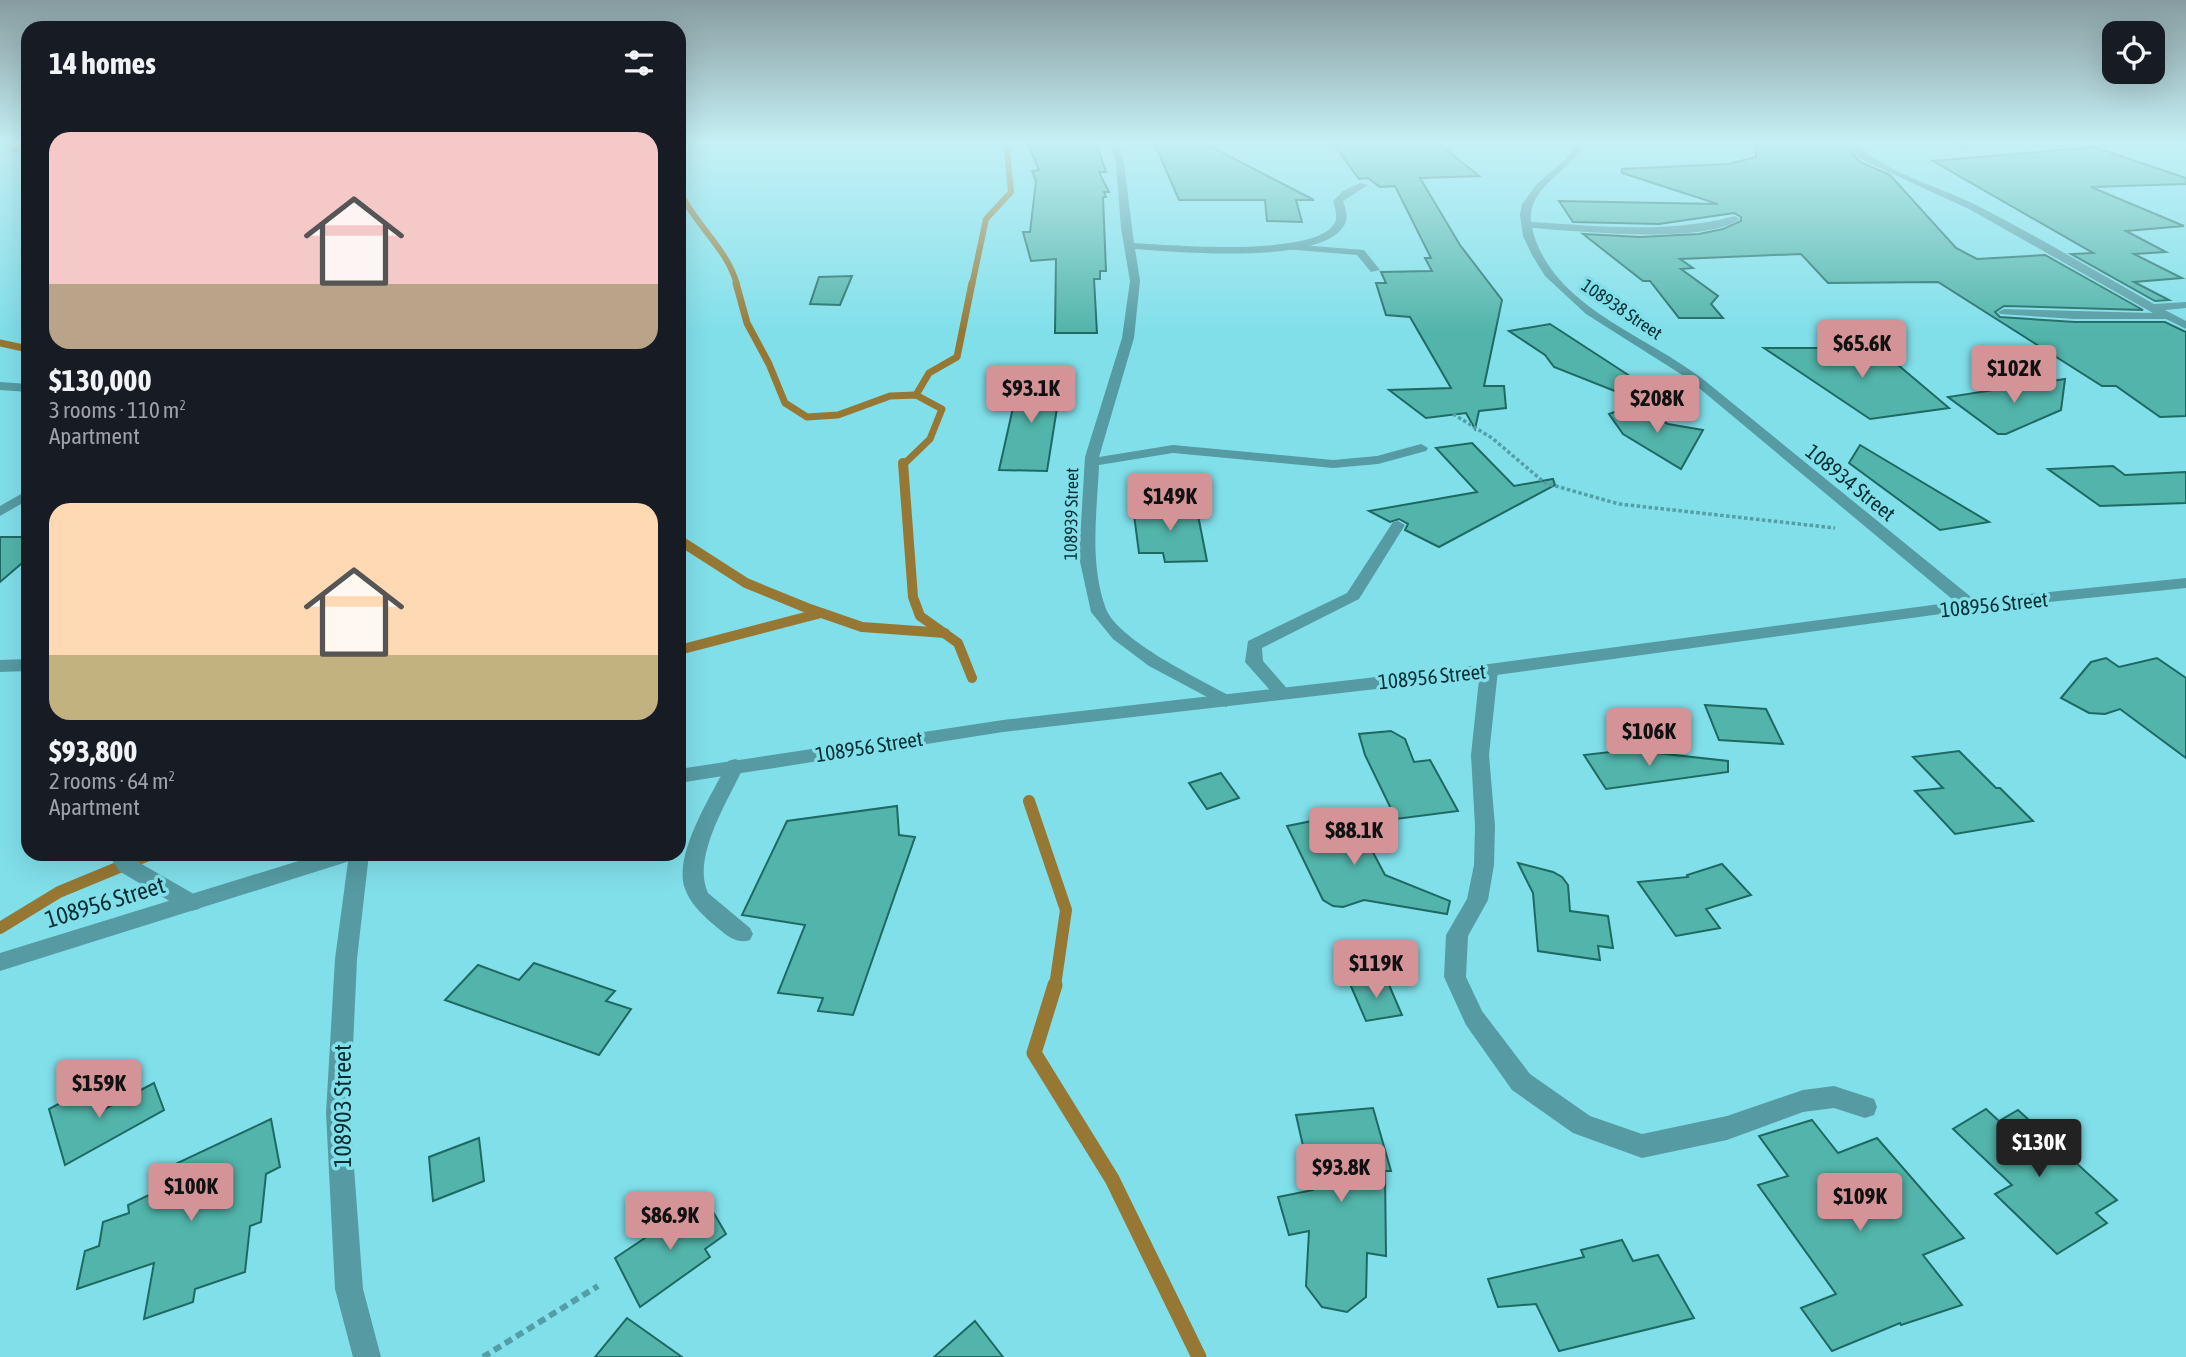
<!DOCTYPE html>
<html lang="en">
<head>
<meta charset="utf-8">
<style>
	:root { --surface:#171b24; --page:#242831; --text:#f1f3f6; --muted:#9ea1a6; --accent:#d49497 }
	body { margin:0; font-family:"Asap Condensed",sans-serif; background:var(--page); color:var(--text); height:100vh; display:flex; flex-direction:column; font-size:26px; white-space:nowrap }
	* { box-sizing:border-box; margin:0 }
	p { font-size:23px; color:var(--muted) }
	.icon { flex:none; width:38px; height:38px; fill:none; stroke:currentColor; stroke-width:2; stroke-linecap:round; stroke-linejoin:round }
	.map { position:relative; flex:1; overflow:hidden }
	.sheet { position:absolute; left:21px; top:21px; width:665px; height:840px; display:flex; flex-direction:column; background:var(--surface); border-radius:21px; box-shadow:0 7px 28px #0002 }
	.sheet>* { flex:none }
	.controls { position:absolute; left:2102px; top:21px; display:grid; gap:14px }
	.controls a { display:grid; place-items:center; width:63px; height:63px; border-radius:14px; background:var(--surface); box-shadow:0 7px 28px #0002; font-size:35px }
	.price { position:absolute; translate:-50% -60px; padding:0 16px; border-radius:7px; background:var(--accent); color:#111; font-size:23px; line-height:46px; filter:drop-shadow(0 2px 4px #0008) }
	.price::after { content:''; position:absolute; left:50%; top:42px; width:21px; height:16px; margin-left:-10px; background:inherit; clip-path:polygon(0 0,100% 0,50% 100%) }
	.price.active { background:#222; color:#fff }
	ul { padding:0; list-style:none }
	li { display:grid; align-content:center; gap:14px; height:371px; padding:0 28px }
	li span { display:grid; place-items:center; height:217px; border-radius:21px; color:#555 }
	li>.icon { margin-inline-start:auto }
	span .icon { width:126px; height:126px; fill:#fffc; stroke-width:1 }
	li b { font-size:30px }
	h2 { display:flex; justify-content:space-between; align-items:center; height:84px; padding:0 28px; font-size:30px }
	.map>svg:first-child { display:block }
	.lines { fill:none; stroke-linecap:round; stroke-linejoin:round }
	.stream-far4 { stroke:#967834; stroke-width:6 }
	.stream-far3 { stroke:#967834; stroke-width:7 }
	.stream-far2 { stroke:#967834; stroke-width:10 }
	.stream-far1 { stroke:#967834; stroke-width:12 }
	.stream { stroke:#967834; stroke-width:15 }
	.building { fill:#52b4aa; stroke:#1e6962; stroke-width:2 }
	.path-far1 { stroke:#539ea7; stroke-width:3.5; stroke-dasharray:3.5 2.5; stroke-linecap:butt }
	.path { stroke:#539ea7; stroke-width:6; stroke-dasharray:8 5; stroke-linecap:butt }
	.service { fill:#569ba3; fill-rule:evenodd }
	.minor { fill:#569ba3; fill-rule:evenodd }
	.tertiary { fill:#569ba3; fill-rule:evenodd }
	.labels { text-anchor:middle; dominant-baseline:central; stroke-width:7; stroke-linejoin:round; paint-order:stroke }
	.far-street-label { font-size:18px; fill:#032f33; stroke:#81dfea }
	.street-label { font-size:21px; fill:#032f33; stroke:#81dfea }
	.near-street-label { font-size:24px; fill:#032f33; stroke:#81dfea }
</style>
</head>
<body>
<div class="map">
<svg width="2186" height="1357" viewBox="0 0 2186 1357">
	<rect width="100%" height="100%" fill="#81dfea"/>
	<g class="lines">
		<g class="stream-far4">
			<polyline points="0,144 15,150 28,150"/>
			<path d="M679,190C694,224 728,249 737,285"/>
			<polyline points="972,285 986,219 1011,192 1007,151 1000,142"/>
		</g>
		<g class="stream-far3">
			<polyline points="736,283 747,323 769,364 785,403 807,417 838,415 890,396 916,395 942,409 930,439 903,465"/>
			<polyline points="0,343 28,349"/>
			<polyline points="916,395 929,373 957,357 972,283"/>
		</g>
		<g class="stream-far2">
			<polyline points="903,463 913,597 920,616 958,643 972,678"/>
			<polyline points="679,540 746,583 807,608 862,627 945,633"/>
			<polyline points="679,650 821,613"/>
		</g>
		<g class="stream-far1">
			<polyline points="1029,801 1066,910 1055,986"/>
			<polyline points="0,928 59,892 151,854"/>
		</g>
		<polyline class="stream" points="1055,985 1034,1053 1112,1179 1199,1357"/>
	</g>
	<g class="building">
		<polygon points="1027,142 1096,142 1106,172 1099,172 1109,192 1104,192 1106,197 1103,197 1106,271 1100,271 1100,279 1094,279 1097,333 1055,333 1056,259 1031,261 1023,232 1030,232 1036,181 1032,171 1039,170"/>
		<polygon points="1154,142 1202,142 1314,200 1296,200 1302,222 1267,221 1265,200 1179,200"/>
		<polygon points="1332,142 1437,142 1479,176 1420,178 1460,245 1502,300 1484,386 1504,386 1506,408 1479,411 1475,429 1466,413 1426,418 1389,390 1451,388 1410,317 1386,315 1376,283 1386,283 1381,272 1432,271 1425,258 1431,258 1395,186 1380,187 1368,178 1359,179"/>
		<polygon points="1757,142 1842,142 1860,162 1890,175 1956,248 1977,259 2045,255 2143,310 2004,306 1995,312 2000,317 2075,322 2165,322 2186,332 2186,416 2160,417 2116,386 2102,386 1938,282 1828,283 1801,254 1680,259 1693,268 1681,269 1718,296 1711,304 1723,318 1679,318 1650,281 1643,281 1583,234 1640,237 1699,234 1723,229 1741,221 1741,217 1734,213 1659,224 1573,222 1559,201 1718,204 1622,173 1622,169 1729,164 1756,157"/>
		<polygon points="2094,147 2186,178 2186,184 2091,187 2184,226 2126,231 2166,252 2134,254 2182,278 2134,282 2169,300 2155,301 2071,254 2093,253 1933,161"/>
		<polygon points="852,276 840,305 810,304 819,277"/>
		<polygon points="1550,324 1656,393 1650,405 1554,367 1545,355 1509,331"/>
		<polygon points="1764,348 1878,348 1949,408 1870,419"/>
		<polygon points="1021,372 1055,373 1049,407 1057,408 1047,471 999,470"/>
		<polygon points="2065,379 2061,410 2006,434 1998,434 1948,397"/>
		<polygon points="1633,405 1668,424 1703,430 1681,469 1623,434 1609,414"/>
		<polygon points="1472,443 1514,486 1553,479 1555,485 1439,547 1405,530 1408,524 1399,519 1390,522 1369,511 1477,492 1436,448"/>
		<polygon points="1860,445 1989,522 1940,530 1849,463"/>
		<polygon points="2113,466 2125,475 2186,472 2186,503 2100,506 2048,469"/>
		<polygon points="1196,505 1207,561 1165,562 1163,553 1139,553 1133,507"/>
		<polygon points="0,537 28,537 28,558 0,582"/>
		<polygon points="2106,658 2119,667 2157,658 2186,678 2186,758 2120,709 2105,714 2089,713 2061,698 2091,662"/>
		<polygon points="1705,705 1766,709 1783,744 1719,740"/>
		<polygon points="1391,731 1405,739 1414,762 1430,760 1458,811 1396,819 1365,755 1359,734"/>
		<polygon points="1636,749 1638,751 1728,761 1728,772 1606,789 1584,755"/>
		<polygon points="1959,751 1996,788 2000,788 2033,821 1955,834 1915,791 1943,788 1913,757"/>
		<polygon points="1221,773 1239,798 1207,809 1189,783"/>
		<polygon points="897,806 899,835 915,837 853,1015 818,1011 823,998 778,993 805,925 742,915 787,821"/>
		<polygon points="1352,813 1385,875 1450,901 1447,914 1364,900 1343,907 1333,906 1323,900 1287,826"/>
		<polygon points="1518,863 1553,872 1562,877 1568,885 1570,911 1608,916 1613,948 1598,946 1600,960 1538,951 1533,893"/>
		<polygon points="1722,864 1751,895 1706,909 1720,928 1676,936 1638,882 1688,877 1687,875"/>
		<polygon points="534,963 615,991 606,1001 631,1009 599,1055 445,1000 478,965 519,980"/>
		<polygon points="1386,978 1402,1015 1366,1021 1350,984"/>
		<polygon points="154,1083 164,1110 65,1165 49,1109 92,1086 101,1111"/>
		<polygon points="1373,1108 1391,1171 1385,1171 1386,1256 1367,1253 1366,1297 1347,1312 1322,1307 1306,1286 1309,1231 1289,1235 1278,1197 1313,1190 1296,1115"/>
		<polygon points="1986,1109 1999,1121 2018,1110 2117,1200 2096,1213 2107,1223 2057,1254 1995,1194 2012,1185 1953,1129"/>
		<polygon points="271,1119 280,1167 266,1174 261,1222 250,1226 245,1272 195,1289 193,1302 144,1319 154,1263 77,1289 85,1251 99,1246 103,1222 129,1213 128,1205 172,1184 171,1166"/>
		<polygon points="1812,1120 1838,1153 1877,1138 1964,1238 1923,1255 1962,1305 1901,1325 1900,1323 1832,1351 1801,1308 1836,1294 1758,1185 1788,1176 1759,1136"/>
		<polygon points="479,1138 484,1181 433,1201 429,1157"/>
		<polygon points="705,1198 726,1234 705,1249 710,1257 640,1307 615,1258"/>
		<polygon points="1622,1240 1633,1261 1658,1255 1694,1318 1559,1351 1536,1304 1498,1307 1488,1279 1584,1257 1581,1250"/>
		<polygon points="627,1318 682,1357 595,1357"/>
		<polygon points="975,1321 1003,1357 934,1357"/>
	</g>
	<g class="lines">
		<polyline class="path-far1" points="1453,414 1492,438 1545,483 1619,504 1835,528"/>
		<polyline class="path" points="483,1357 598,1286"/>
		<g class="service">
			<polygon points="1288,244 1364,250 1380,270 1371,272 1357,255 1284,249 1283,247"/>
			<polygon points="1398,521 1405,525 1359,599 1262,648 1263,661 1291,693 1288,697 1276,697 1245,662 1248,641 1347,593 1393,522"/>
			<path d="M735,759L742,761L744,766C729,799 691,857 708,893L750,928L753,934L750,940C735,945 724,933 713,924C701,914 689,902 684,886C675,852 711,796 726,766L728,761Z"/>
		</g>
		<g class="minor">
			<path d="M1110,142H1118L1124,164L1134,243C1169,245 1319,258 1335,222C1338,216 1335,208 1333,201L1343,191L1360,183L1368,185L1343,201C1346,210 1349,219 1343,227C1318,265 1177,252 1135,249L1140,281L1134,338L1099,457L1173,445L1333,460L1377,456L1421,444L1428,448L1426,451L1378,464L1333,468L1173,453L1099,465C1097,513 1089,563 1106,609C1119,641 1201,680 1232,697L1235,701L1226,707L1149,666L1113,639L1091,612L1079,557L1085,457L1122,338L1130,281L1121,228L1116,164Z"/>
			<path d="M1578,142H1587C1571,170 1527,187 1531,222C1599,226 1668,234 1735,216L1740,219C1702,245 1580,231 1532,228C1551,307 1647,335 1704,380L1976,601L1978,605L1976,609H1964L1687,378L1586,314L1545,276L1532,255L1523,236L1520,215L1522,204L1537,184L1566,159Z"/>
			<path d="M1844,142H1854C1887,174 1936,185 1976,205C2037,236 2095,271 2154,304L2186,302V308L2165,310L2186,321V329L2166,319H2075L2000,314L1998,312L2004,309L2153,313L1969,209L1862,160Z"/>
			<polygon points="1952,142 1963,142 1970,148 1963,150"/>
			<polygon points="0,382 28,384 28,392 0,390"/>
			<polygon points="28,490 28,500 0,516 0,506"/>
			<polygon points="28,659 28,671 0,672 0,660"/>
			<polygon points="1489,664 1498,670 1489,755 1495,826 1494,865 1488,900 1468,936 1466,977 1482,1011 1530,1074 1590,1116 1642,1134 1727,1116 1803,1090 1834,1086 1874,1099 1877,1107 1874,1115 1865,1118 1834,1108 1803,1112 1727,1140 1642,1158 1573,1133 1512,1090 1466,1025 1444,977 1446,935 1467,899 1474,865 1475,826 1471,755 1480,670"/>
			<polygon points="108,854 129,854 133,859 199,897 202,903 199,909 191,911 183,909 119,871"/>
			<polygon points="349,854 369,854 357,959 350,1113 363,1289 381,1357 353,1357 335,1289 326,1113 335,959"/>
		</g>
		<g class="tertiary">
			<polygon points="2186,578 2186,588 1970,610 1489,676 1003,732 679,783 679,769 1003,720 1489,664 1970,600"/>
			<polygon points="321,854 356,854 353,860 0,971 0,953"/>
		</g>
	</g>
	<linearGradient id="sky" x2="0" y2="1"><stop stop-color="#879ca0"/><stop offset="0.43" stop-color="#c6f1f6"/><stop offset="1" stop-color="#c6f1f6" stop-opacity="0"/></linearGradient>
	<rect width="2186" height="332" fill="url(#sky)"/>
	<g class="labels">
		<g class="far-street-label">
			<text transform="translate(1622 309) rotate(34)">108938 Street</text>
			<text transform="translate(1071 514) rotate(-89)">108939 Street</text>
		</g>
		<g class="street-label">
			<text transform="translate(1851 482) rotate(39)">108934 Street</text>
			<text transform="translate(1994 604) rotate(-6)">108956 Street</text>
			<text transform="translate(1432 676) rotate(-6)">108956 Street</text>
			<text transform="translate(869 746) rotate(-9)">108956 Street</text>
		</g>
		<g class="near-street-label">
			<text transform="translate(105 902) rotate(-17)">108956 Street</text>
			<text transform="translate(342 1106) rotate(-90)">108903 Street</text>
		</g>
	</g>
</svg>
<div class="controls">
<a><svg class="icon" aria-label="locate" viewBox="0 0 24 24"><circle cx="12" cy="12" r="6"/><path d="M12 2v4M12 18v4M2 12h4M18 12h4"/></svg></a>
</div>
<b class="price" style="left:1862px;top:380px">$65.6K</b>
<b class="price" style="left:2014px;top:405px">$102K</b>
<b class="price" style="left:1031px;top:425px">$93.1K</b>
<b class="price" style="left:1657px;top:435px">$208K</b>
<b class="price" style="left:1170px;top:533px">$149K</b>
<b class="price" style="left:1649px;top:768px">$106K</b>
<b class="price" style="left:1354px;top:867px">$88.1K</b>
<b class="price" style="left:1376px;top:1000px">$119K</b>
<b class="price" style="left:99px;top:1120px">$159K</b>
<b class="price active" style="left:2039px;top:1179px">$130K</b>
<b class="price" style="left:1341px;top:1204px">$93.8K</b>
<b class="price" style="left:191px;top:1223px">$100K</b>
<b class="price" style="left:1860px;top:1233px">$109K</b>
<b class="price" style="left:670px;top:1252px">$86.9K</b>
<section class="sheet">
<h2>14 homes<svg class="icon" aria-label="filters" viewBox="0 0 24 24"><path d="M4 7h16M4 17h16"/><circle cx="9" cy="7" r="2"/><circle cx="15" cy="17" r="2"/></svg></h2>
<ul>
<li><span style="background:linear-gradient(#f6c9c9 70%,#b9a48a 0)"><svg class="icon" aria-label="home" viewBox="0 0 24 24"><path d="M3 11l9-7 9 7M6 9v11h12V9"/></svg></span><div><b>$130,000</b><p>3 rooms · 110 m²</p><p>Apartment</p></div></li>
<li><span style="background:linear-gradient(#ffd9b3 70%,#c2b280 0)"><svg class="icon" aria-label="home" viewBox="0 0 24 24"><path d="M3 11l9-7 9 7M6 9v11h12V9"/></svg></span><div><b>$93,800</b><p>2 rooms · 64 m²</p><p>Apartment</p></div></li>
</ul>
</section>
</div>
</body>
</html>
